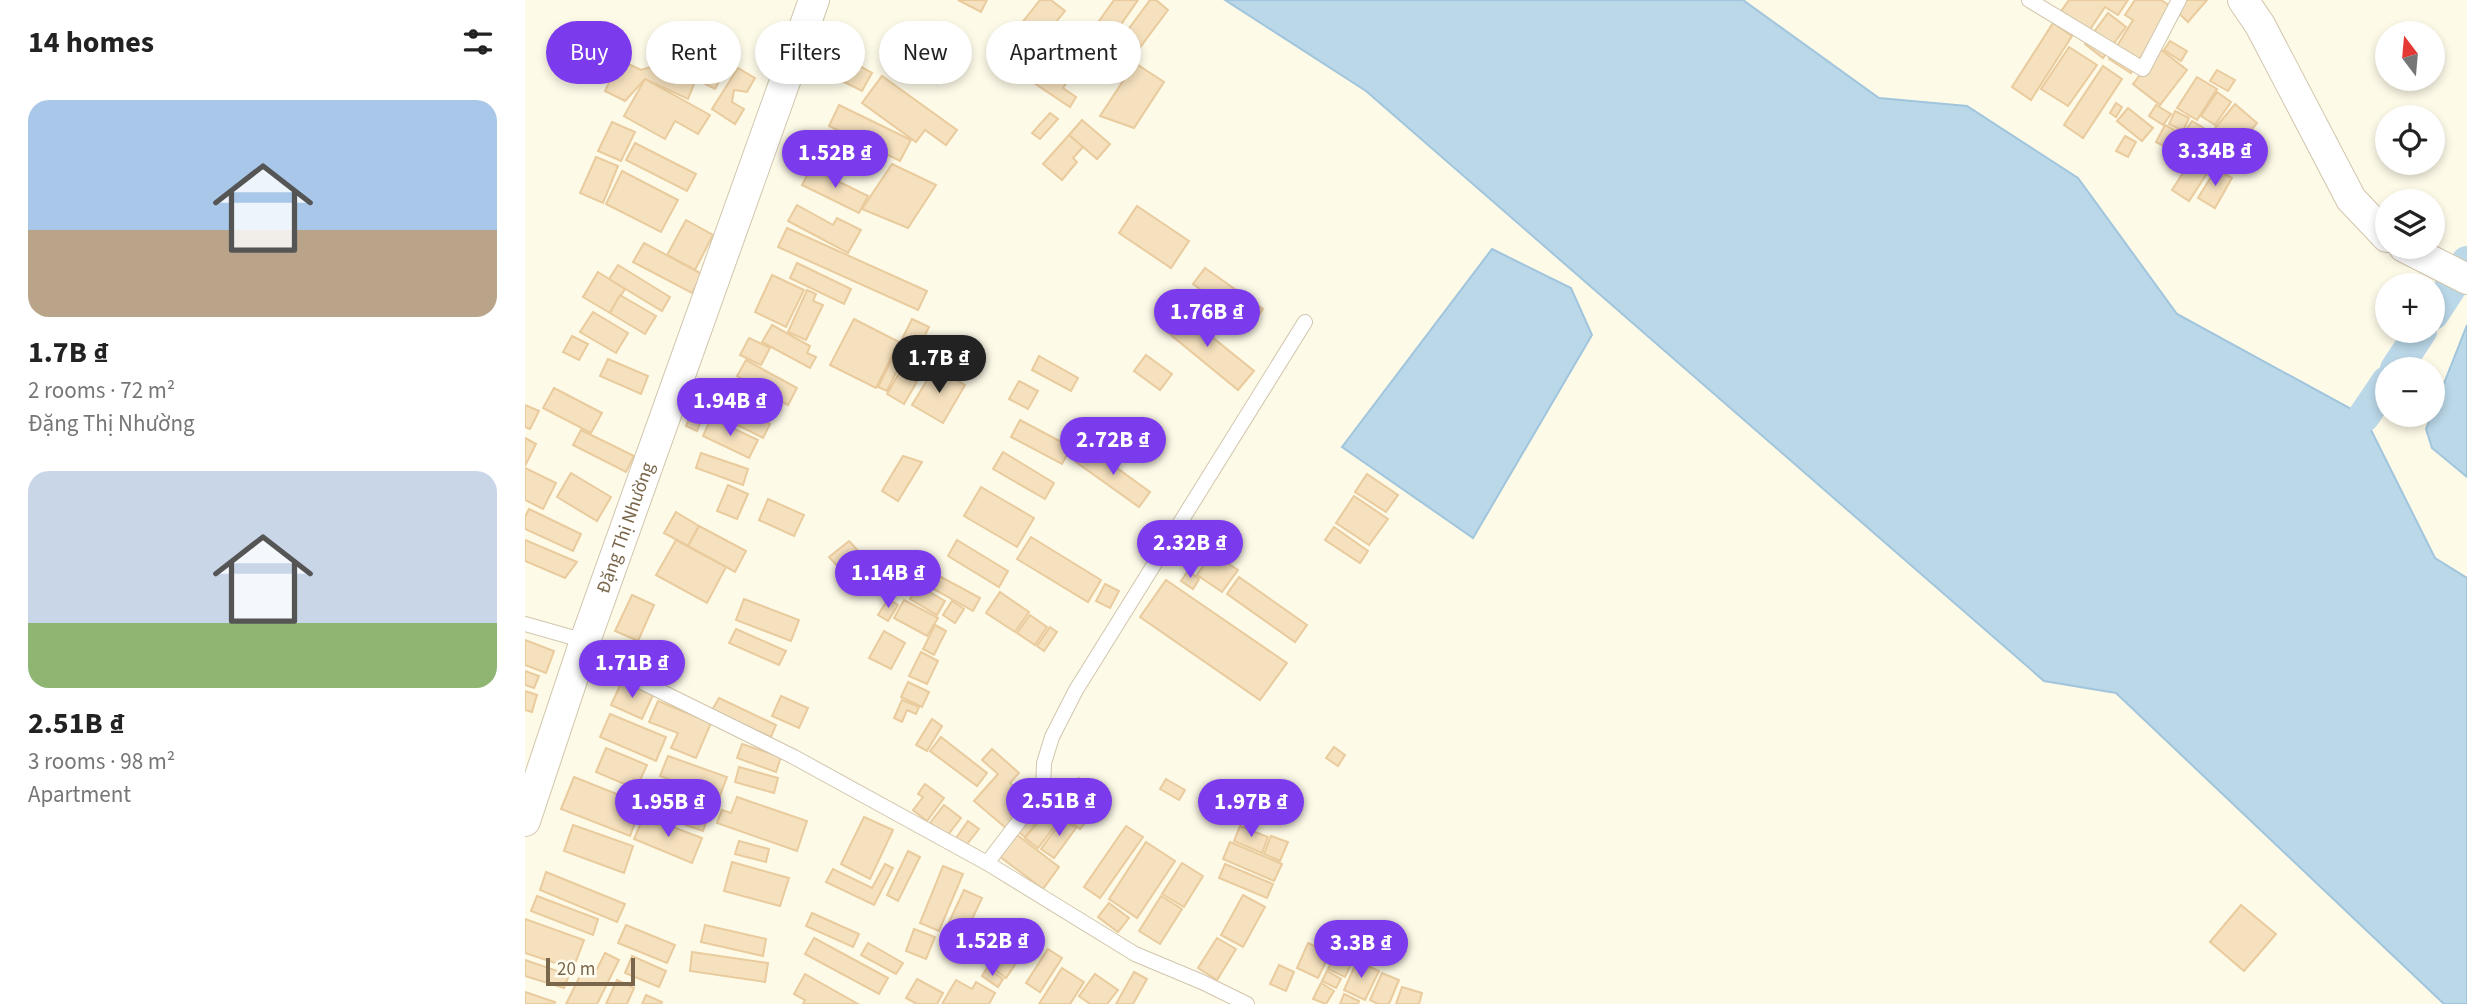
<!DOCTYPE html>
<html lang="en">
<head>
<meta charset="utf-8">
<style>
	:root { --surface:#fff; --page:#f2f2f2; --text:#222; --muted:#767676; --accent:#7c3aed }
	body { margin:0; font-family:"Source Sans 3",sans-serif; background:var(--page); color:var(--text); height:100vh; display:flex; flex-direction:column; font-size:26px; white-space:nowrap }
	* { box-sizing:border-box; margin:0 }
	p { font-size:23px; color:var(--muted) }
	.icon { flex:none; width:38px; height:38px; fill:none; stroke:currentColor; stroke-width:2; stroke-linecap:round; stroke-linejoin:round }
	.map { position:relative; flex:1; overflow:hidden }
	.panel { display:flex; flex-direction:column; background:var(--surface); width:525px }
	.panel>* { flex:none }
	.top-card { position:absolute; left:21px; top:21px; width:665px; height:63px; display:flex; gap:14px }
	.needle { width:46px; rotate:344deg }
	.controls { position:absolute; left:1850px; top:21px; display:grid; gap:14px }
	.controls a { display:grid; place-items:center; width:70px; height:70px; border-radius:50%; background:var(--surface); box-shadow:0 4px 10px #0003; font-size:35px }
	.scale { position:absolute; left:21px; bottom:18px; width:89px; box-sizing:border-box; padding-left:7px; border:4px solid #7a664a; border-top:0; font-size:19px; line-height:24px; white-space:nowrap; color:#7a664a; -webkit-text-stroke:5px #fffdf0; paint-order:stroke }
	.price { position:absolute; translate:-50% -60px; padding:0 16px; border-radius:24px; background:var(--accent); color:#fff; font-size:23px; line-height:46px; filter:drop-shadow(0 2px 4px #0008) }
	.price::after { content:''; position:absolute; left:50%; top:42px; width:21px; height:16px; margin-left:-10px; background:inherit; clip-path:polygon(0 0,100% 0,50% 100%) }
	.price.on { background:#222; color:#fff }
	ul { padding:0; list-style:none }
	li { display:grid; align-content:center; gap:14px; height:371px; padding:0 28px }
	li span { display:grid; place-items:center; height:217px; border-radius:21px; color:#555 }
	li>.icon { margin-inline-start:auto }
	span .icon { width:126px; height:126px; fill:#fffc; stroke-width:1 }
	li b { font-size:30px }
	h2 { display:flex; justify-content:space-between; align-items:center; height:84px; padding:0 28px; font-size:30px }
	.pill { padding:0 24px; border-radius:32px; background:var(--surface); box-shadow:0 4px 10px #0003; font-size:24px; line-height:63px }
	.pill.on { background:var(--accent); color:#fff }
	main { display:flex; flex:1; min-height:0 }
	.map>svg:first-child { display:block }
	.water { fill:#bbd8e9; stroke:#a0c5dc; stroke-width:2 }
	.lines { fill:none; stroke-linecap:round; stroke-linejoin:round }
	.canal { stroke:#bbd8e9; stroke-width:32 }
	.building { fill:#f5e1be; stroke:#e9cb9d; stroke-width:2 }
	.service-casing { stroke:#d1c5ac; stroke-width:16 }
	.minor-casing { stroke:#d1c5ac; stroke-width:32 }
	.service { stroke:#fff; stroke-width:14 }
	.minor { stroke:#fff; stroke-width:30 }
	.labels { text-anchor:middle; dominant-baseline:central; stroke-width:7; stroke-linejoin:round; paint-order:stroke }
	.street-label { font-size:19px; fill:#7a664a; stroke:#fffdf0 }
</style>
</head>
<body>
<main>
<section class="panel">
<h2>14 homes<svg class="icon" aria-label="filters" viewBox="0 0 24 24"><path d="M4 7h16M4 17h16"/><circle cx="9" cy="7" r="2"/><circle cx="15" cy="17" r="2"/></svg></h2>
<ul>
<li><span style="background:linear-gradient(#a9c7e8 60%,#b9a48a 0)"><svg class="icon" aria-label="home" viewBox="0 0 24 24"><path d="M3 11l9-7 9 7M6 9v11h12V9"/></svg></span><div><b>1.7B ₫</b><p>2 rooms · 72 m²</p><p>Đặng Thị Nhường</p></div></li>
<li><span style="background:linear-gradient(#c9d6e8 70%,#8fb573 0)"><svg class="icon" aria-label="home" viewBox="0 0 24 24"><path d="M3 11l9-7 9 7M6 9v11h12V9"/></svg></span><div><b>2.51B ₫</b><p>3 rooms · 98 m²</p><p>Apartment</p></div></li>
</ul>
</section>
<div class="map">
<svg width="1942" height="1004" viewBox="0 0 1942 1004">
	<rect width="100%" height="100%" fill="#fefae8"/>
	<g class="water">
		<polygon points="700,0 1218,0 1354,98 1442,106 1553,178 1652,314 1839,416 1910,558 1942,578 1942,1004 1919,1004 1591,693 1519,681 841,91"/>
		<polygon points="967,249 1046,288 1067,335 948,538 817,447"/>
		<polygon points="1942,325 1942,477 1907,448 1901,429"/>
	</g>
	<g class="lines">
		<g class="canal">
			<polyline points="1908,314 1942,262"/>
			<polyline points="1871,369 1896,331"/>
			<polyline points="1839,416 1862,382"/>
		</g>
	</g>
	<g class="building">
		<polygon points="433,0 462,0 456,12"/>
		<polygon points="515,0 526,0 540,11 516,40 496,24"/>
		<polygon points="589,0 613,0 585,40 569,28"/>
		<polygon points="625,0 631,0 643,10 610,54 594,42"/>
		<polygon points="1544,0 1603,0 1593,15 1580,7 1558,40 1529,21"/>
		<polygon points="1610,0 1636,0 1647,7 1606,73 1584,59 1608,20 1600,15"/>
		<polygon points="1656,0 1682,0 1663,22 1648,8"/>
		<polygon points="1583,13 1601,27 1578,58 1560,44"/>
		<polygon points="1528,23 1547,36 1506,100 1487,87"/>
		<polygon points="146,27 168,38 163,48 201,68 190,89 159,73 136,46"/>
		<polygon points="1645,41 1662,51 1656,61 1639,50"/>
		<polygon points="538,42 559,57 538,88 551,97 545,107 509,83"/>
		<polygon points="1544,47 1572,65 1543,106 1516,89"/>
		<polygon points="1635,49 1662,70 1635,105 1608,84"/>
		<polygon points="95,60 116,70 129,66 169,84 163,99 120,79 100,101 80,91"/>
		<polygon points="324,60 347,73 337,91 313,79"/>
		<polygon points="610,63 639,82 609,128 575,116"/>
		<polygon points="1578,66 1597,79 1558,138 1539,125"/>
		<polygon points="213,68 230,78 222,92 209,90 207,102 219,109 210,124 187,109"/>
		<polygon points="1692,70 1710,80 1703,91 1685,81"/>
		<polygon points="357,76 432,130 421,145 400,130 391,142 337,103"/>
		<polygon points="1672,77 1692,89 1672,120 1652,108"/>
		<polygon points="120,79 185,115 173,134 150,121 140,139 99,116"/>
		<polygon points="1692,92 1706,102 1690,125 1676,116"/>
		<polygon points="1591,103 1597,107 1591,117 1585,113"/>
		<polygon points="1710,104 1732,123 1703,157 1681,139"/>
		<polygon points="314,105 386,140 375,161 304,126"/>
		<polygon points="1631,105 1646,114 1638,125 1624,116"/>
		<polygon points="1603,108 1628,128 1617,141 1592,121"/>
		<polygon points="1650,111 1664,118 1658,131 1644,124"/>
		<polygon points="525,113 533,119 515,139 507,133"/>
		<polygon points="557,120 585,144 572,159 544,135"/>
		<polygon points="1667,121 1682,130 1675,142 1659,133"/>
		<polygon points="87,122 110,132 96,161 73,151"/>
		<polygon points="1640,125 1659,135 1650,152 1631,142"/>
		<polygon points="544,135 558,147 548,158 552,162 537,180 518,164"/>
		<polygon points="1600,136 1611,142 1603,157 1591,151"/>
		<polygon points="110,143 171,174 162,191 101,160"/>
		<polygon points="1673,150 1690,161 1664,201 1647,190"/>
		<polygon points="71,157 93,166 78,203 55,193"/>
		<polygon points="367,164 411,185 383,228 337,209"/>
		<polygon points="286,168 343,196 334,213 277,185"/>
		<polygon points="1691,169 1707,178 1690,208 1673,198"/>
		<polygon points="97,171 153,200 136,232 81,204"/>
		<polygon points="272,205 308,225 312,218 336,230 323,253 263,221"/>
		<polygon points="612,206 664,241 646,268 594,233"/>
		<polygon points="161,220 188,235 170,270 142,255"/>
		<polygon points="262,228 402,291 393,310 253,247"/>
		<polygon points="119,243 177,274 167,293 108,262"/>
		<polygon points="272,263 326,289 319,304 265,278"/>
		<polygon points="93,265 145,297 137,311 84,279"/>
		<polygon points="680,268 738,309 726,326 668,284"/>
		<polygon points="73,272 100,289 85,313 58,297"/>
		<polygon points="247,275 279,290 261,327 230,312"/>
		<polygon points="282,290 291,294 288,301 298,305 281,340 263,332"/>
		<polygon points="95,295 131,316 120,334 85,313"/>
		<polygon points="650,307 729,371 713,390 635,326"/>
		<polygon points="68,312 103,333 91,353 55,332"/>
		<polygon points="329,319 374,342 351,388 305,365"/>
		<polygon points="387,319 404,327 393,350 384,346 362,391 353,387"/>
		<polygon points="247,325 285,346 282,353 291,357 285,368 237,342"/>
		<polygon points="47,336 63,344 54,360 38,352"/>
		<polygon points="224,338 245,348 236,365 215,355"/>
		<polygon points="387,351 404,361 379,404 362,394"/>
		<polygon points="621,355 647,374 635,390 609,371"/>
		<polygon points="514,356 553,378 546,391 507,370"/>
		<polygon points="83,359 123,376 116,394 75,376"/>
		<polygon points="221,360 272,388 263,405 212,376"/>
		<polygon points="410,367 440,385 418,423 387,405"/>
		<polygon points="494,381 513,391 503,409 484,399"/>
		<polygon points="29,388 77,413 66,433 18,408"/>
		<polygon points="185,393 245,424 238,438 177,407"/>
		<polygon points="0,405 14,411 5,429 0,427"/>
		<polygon points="167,412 178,416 172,431 161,426"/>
		<polygon points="186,418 233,440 224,458 178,436"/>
		<polygon points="495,420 546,447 537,464 486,437"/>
		<polygon points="56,430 109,456 101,472 48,445"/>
		<polygon points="0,438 11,444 0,466"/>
		<polygon points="563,447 625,492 614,507 551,462"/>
		<polygon points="478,452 529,483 520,499 468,469"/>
		<polygon points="176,453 223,469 218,485 171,468"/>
		<polygon points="378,456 397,462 373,501 357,491"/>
		<polygon points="0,468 31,483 18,509 0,500"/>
		<polygon points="46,473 86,497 72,521 32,497"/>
		<polygon points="842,474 873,495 861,512 830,492"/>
		<polygon points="203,485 223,494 212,519 192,511"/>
		<polygon points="456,487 509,518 492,547 439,516"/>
		<polygon points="829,496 863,519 844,545 811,523"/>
		<polygon points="243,499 279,515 269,536 234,520"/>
		<polygon points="4,509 56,534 48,551 0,529 0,517"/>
		<polygon points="151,512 174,526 163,546 139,533"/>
		<polygon points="174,526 221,551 210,572 163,546"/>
		<polygon points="809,527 843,551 835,563 800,540"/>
		<polygon points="506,537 576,580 563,602 492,559"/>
		<polygon points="660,538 680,552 666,571 646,557"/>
		<polygon points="0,540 52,562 40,578 0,561"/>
		<polygon points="151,540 201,567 182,603 131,575"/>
		<polygon points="432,540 483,571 474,587 423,556"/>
		<polygon points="324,541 338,556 319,573 304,557"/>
		<polygon points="382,552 392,558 385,571 375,566"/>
		<polygon points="687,553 713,570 697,592 672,575"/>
		<polygon points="405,571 455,598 448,611 398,583"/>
		<polygon points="663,571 674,579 668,589 656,581"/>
		<polygon points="714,577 782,625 770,642 702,594"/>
		<polygon points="641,580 762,663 735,700 615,617"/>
		<polygon points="580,584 594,591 585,608 571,601"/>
		<polygon points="393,585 420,601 412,615 385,599"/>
		<polygon points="475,592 504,612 490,632 461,613"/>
		<polygon points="107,595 129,605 113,641 90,631"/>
		<polygon points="219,599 274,620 266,641 211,620"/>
		<polygon points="363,599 373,605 363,621 353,615"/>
		<polygon points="379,600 413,618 402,636 369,618"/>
		<polygon points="427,601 439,609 430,623 418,615"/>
		<polygon points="505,615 522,627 510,645 492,633"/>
		<polygon points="410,625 421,631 409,655 398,649"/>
		<polygon points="525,627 532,632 519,651 512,646"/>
		<polygon points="211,629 261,651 254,665 204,643"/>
		<polygon points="359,631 380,643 366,669 344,658"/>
		<polygon points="0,640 29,651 21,673 0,665"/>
		<polygon points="396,652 413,661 402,684 384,676"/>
		<polygon points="0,671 14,676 9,688 0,685"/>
		<polygon points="97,681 128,695 117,719 86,705"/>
		<polygon points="383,682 404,692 397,707 376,697"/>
		<polygon points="0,691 12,695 7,712 0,710"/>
		<polygon points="256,696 283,708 274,728 247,716"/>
		<polygon points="194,698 251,725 246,737 187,710"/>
		<polygon points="377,700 394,707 391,714 382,710 377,722 369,718"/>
		<polygon points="133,701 186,723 171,758 146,748 153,733 124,722"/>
		<polygon points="85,714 141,737 131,761 75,737"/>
		<polygon points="407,719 417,726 402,751 391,745"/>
		<polygon points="416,737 462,773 452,786 405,751"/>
		<polygon points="217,744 256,757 251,772 212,758"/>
		<polygon points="809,747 820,755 813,766 801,758"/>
		<polygon points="81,748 122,765 111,789 71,772"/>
		<polygon points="467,749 494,773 485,783 499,795 509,785 514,789 481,828 449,801 473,774 457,760"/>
		<polygon points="143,756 202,777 194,798 135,776"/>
		<polygon points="214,767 253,778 249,793 210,782"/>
		<polygon points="49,777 117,804 105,836 36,809"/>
		<polygon points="554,778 571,789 565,797 549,786"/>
		<polygon points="641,779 660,790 654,800 635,789"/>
		<polygon points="536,781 571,809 555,829 520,802"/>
		<polygon points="125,783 187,805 178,831 123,812 128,800 119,797"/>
		<polygon points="400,784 419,798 402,821 388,810 398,797 393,794"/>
		<polygon points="212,797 282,821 272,851 192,823 197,810 206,813"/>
		<polygon points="515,801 536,818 513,848 500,838 517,817 508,810"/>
		<polygon points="419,805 436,818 422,836 405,823"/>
		<polygon points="505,811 515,819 500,837 490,829"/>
		<polygon points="119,816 177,838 167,863 109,839"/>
		<polygon points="339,817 368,830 345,879 316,864"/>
		<polygon points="538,819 551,828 529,858 516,849"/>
		<polygon points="443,821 454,829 439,848 429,841"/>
		<polygon points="48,825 108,846 99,873 39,851"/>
		<polygon points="601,826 618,837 575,898 559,887"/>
		<polygon points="715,826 743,837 737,853 709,841"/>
		<polygon points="491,834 534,867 518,889 474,856"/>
		<polygon points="746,836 763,842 755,861 739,854"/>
		<polygon points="214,841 244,849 241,862 210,854"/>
		<polygon points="621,842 650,861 612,918 584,899"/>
		<polygon points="705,842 757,864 749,881 698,859"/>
		<polygon points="383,851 395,857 373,901 362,895"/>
		<polygon points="207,862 264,878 255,906 199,891"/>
		<polygon points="657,863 678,876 659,907 637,894"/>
		<polygon points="360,864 368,868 349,905 301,882 308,869 347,888"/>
		<polygon points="700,864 748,884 742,898 694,878"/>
		<polygon points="418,866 438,874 414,931 395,923"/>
		<polygon points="21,872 100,904 92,922 15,890"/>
		<polygon points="439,890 457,898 436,943 418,935"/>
		<polygon points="718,895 740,907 718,947 696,935"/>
		<polygon points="12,896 73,919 68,935 6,911"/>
		<polygon points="636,896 657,909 635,944 614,931"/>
		<polygon points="584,903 604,918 593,932 573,917"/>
		<polygon points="1716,905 1751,934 1719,971 1685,942"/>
		<polygon points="287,913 334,934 328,947 281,926"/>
		<polygon points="0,919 59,940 48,969 0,953"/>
		<polygon points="493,922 510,933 503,944 486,933"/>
		<polygon points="463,923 483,937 465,964 444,951"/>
		<polygon points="101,925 150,945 142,963 93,943"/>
		<polygon points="180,925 241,939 238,956 176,942"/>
		<polygon points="389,929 410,937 401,959 381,951"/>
		<polygon points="486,936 502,947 481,978 466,967"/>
		<polygon points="289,938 363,978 354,994 280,954"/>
		<polygon points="692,938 711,949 692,980 673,968"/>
		<polygon points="343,943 378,963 371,974 336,955"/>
		<polygon points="783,943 805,953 793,978 772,968"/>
		<polygon points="523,949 537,958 515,992 501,983"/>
		<polygon points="167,952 243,963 240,982 165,971"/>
		<polygon points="80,953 94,960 72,1004 41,1004 61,964 72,969"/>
		<polygon points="107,956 141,971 134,987 100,973"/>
		<polygon points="809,957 826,964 820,977 803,969"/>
		<polygon points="0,960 44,975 39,988 0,976"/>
		<polygon points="832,961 854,971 840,1000 819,990"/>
		<polygon points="754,965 769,972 761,991 745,984"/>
		<polygon points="462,968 478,979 473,987 457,976"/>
		<polygon points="537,968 559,982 545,1004 514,1004"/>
		<polygon points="802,971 816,979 811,988 797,981"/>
		<polygon points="609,972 622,979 608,1004 591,1004"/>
		<polygon points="857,973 874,980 864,1004 853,1004 845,1000"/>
		<polygon points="280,974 333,1004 278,1004 280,1000 269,994"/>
		<polygon points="570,974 593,990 582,1004 565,1004 554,996"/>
		<polygon points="392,979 418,993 412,1004 392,1004 381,998"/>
		<polygon points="92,980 109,988 102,1004 81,1004"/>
		<polygon points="431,980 447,989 451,982 470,993 464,1004 417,1004"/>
		<polygon points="796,983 809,991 801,1004 788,999"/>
		<polygon points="877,987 897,993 894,1004 871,1004"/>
		<polygon points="0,992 30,1002 29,1004 0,1004"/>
		<polygon points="819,994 834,1001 833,1004 815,1004"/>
		<polygon points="121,995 137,1002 136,1004 117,1004"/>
	</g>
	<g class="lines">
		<g class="service-casing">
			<g id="service">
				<polyline points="1504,0 1618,69 1654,0"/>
				<polyline points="0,624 60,641"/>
				<polyline points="56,652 269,757 462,863 610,954 677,982 722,1004"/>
				<polyline points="462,863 518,790 519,763 527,737 551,690 780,322"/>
			</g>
		</g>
		<g class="minor-casing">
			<g id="minor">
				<polyline points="1718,0 1735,25 1826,199 1862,237"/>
				<polyline points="1879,247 1942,279"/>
				<path id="s1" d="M0,821L60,641L289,0"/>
			</g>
		</g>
		<use href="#service" class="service"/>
		<use href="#minor" class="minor"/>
	</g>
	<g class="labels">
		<g class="street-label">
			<text stroke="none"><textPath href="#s1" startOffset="310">Đặng Thị Nhường</textPath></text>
		</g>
	</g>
</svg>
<div class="controls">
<a><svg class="needle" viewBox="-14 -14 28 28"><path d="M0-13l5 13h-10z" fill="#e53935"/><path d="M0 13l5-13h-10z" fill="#767676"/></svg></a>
<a><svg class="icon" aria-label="locate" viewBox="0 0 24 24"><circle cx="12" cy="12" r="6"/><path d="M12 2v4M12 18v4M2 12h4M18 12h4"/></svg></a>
<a><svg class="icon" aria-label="layers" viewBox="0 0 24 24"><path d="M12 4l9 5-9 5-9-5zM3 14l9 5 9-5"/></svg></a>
<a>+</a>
<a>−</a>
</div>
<div class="scale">20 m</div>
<b class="price" style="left:1690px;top:188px">3.34B ₫</b>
<b class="price" style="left:310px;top:190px">1.52B ₫</b>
<b class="price" style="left:682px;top:349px">1.76B ₫</b>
<b class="price on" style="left:414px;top:395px">1.7B ₫</b>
<b class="price" style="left:205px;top:438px">1.94B ₫</b>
<b class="price" style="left:588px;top:477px">2.72B ₫</b>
<b class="price" style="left:665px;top:580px">2.32B ₫</b>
<b class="price" style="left:363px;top:610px">1.14B ₫</b>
<b class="price" style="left:107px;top:700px">1.71B ₫</b>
<b class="price" style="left:534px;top:838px">2.51B ₫</b>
<b class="price" style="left:143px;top:839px">1.95B ₫</b>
<b class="price" style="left:726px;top:839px">1.97B ₫</b>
<b class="price" style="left:467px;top:978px">1.52B ₫</b>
<b class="price" style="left:836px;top:980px">3.3B ₫</b>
<div class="top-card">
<a class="pill on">Buy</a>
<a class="pill">Rent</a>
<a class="pill">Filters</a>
<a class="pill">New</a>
<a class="pill">Apartment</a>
</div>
</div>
</main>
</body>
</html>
